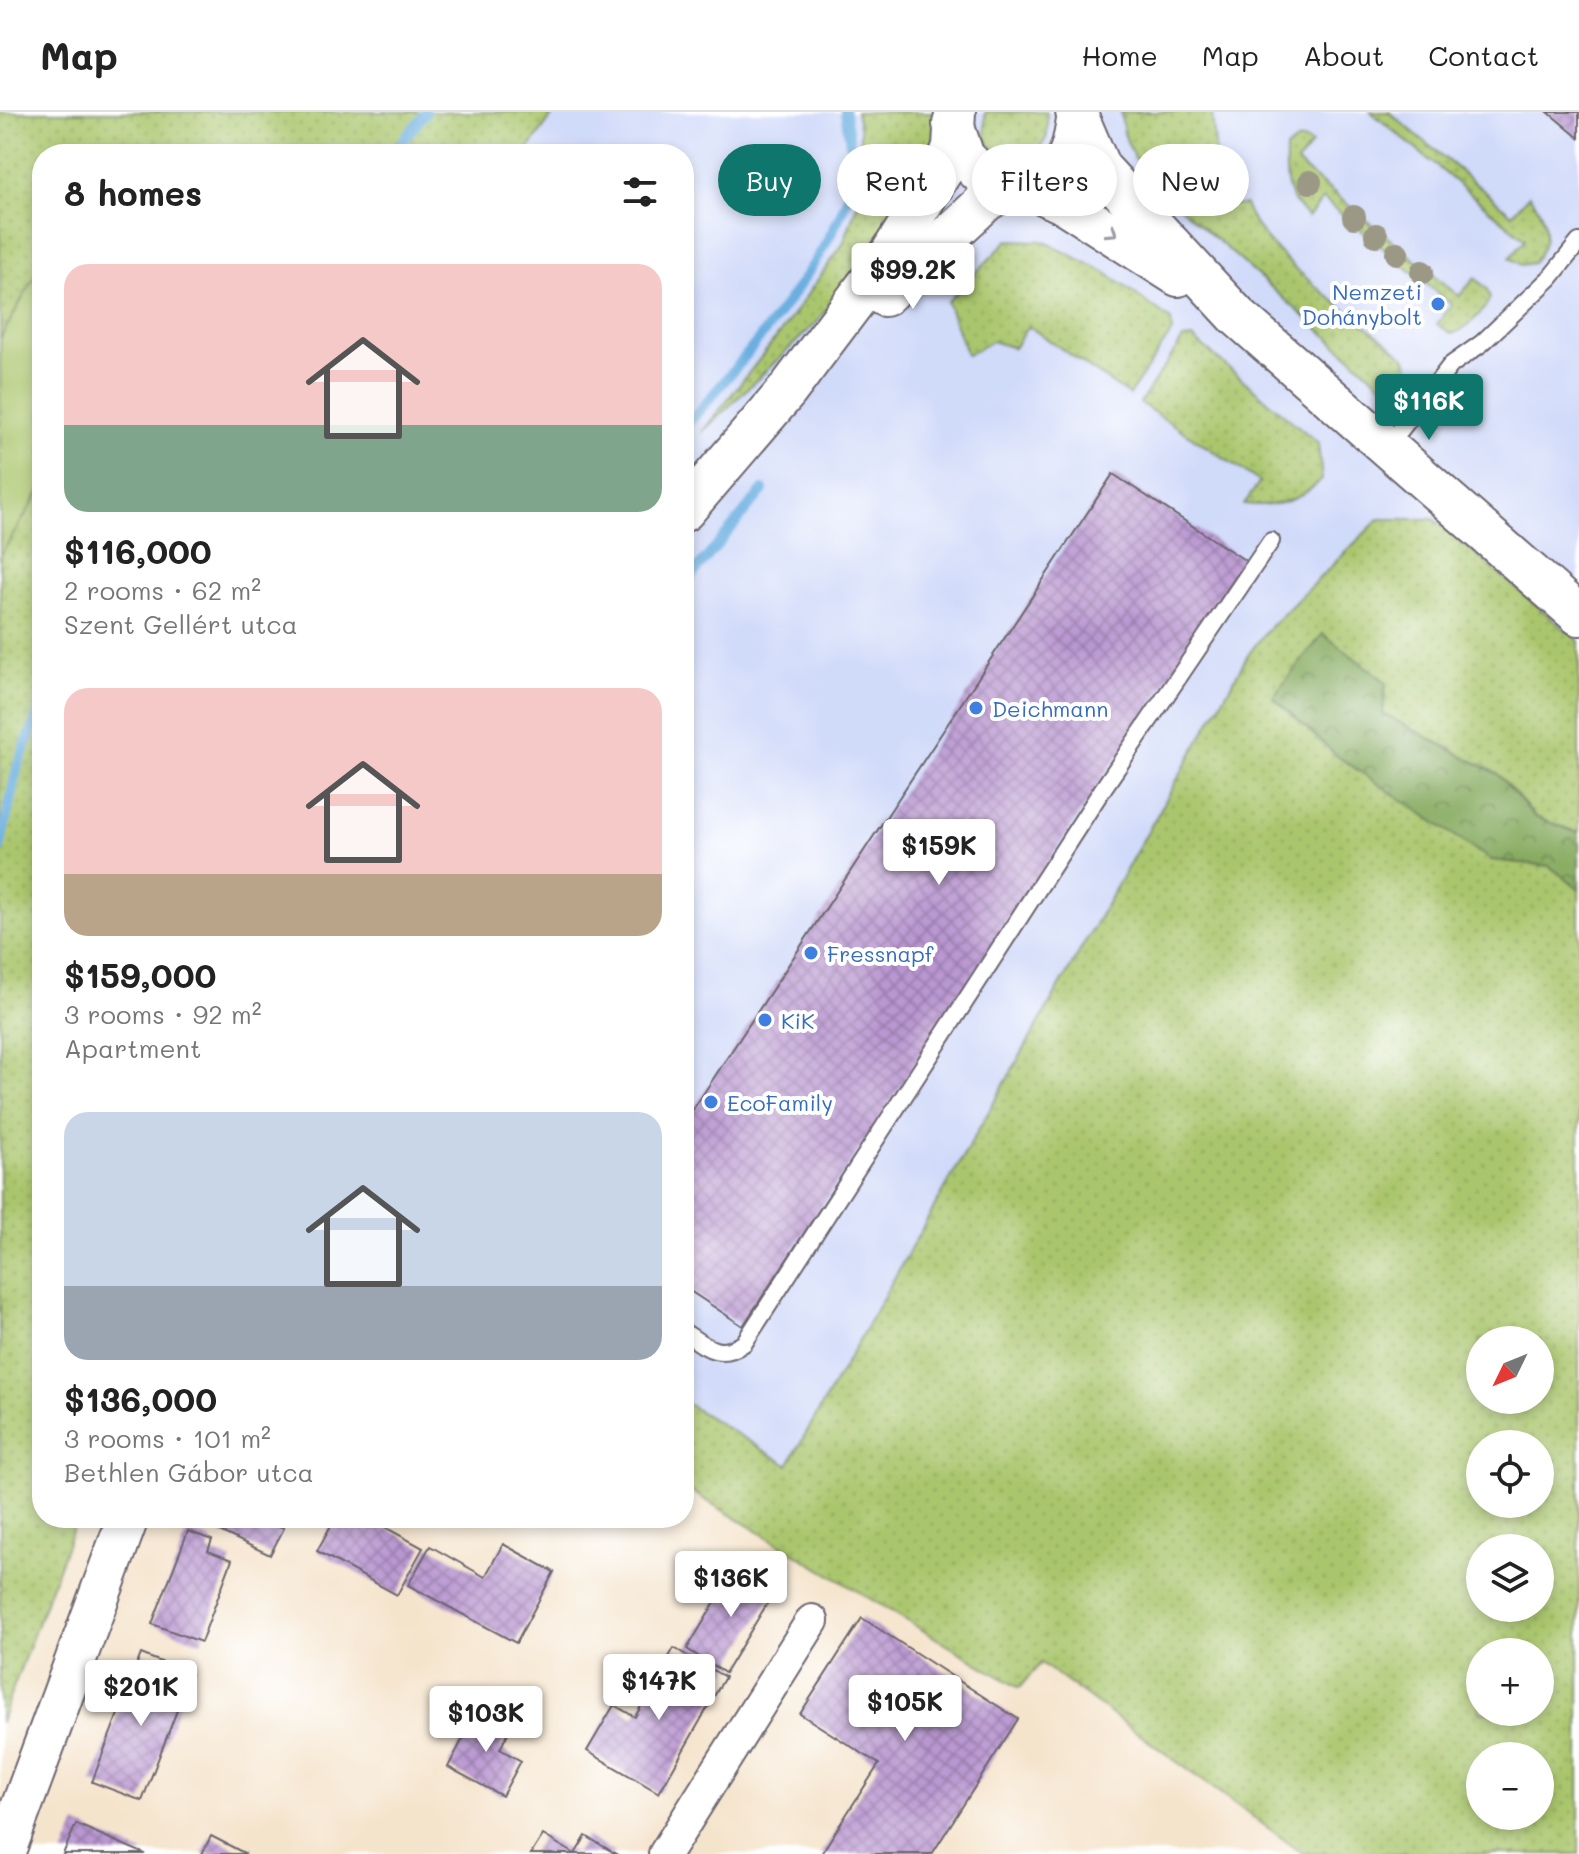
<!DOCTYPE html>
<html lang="en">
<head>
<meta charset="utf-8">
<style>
	:root { --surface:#fff; --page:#f6f6f6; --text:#222; --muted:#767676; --line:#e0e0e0; --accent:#0f766e }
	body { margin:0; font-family:Mali,sans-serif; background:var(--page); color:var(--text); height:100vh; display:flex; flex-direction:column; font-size:30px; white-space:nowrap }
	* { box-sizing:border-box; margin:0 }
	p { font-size:26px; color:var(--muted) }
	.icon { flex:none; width:44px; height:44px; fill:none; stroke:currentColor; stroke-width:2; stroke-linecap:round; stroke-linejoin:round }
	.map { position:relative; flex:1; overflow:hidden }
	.panel { position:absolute; left:32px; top:32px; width:662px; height:1384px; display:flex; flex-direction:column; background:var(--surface); border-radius:32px; box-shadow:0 4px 12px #0003 }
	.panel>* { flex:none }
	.top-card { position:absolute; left:718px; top:32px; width:740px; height:72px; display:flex; gap:16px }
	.needle { width:52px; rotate:227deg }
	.buttons { position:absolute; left:1466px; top:1214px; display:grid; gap:16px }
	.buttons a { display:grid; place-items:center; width:88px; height:88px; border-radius:50%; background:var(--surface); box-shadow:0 4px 12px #0003; font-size:40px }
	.price { position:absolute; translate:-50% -68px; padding:0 18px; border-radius:8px; background:#fff; color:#222; font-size:26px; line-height:52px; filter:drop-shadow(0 2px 4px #0008) }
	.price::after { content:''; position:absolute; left:50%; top:48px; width:24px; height:18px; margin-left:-12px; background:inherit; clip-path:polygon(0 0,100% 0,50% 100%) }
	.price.selected { background:var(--accent); color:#fff }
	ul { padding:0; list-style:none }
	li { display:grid; align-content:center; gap:16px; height:424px; padding:0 32px }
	li span { display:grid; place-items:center; height:248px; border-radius:24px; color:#555 }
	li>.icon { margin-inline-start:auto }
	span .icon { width:144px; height:144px; fill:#fffc; stroke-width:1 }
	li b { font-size:34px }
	h2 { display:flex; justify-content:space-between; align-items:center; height:96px; padding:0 32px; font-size:34px }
	.tag { padding:0 28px; border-radius:36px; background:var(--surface); box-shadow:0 4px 12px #0003; font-size:28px; line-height:72px }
	.tag.selected { background:var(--accent); color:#fff }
	header { display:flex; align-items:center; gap:48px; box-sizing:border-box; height:112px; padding:0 40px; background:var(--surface); border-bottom:2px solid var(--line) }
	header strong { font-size:38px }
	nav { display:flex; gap:44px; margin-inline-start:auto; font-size:28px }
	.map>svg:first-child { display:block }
	.built { fill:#d0daf9 }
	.grass { fill:url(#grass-dots); stroke:#667454; stroke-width:2; fill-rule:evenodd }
	.forest { fill:url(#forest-crowns); stroke:#54664e; stroke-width:2 }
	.park { fill:#aac66d; stroke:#667454; stroke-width:2 }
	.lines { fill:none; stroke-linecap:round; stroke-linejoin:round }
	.stream { stroke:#6aafe0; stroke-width:10 }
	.building { fill:url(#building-cross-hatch) }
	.service-casing { stroke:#6c666e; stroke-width:20 }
	.minor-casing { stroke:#6c666e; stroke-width:36 }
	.tertiary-casing { stroke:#6c666e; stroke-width:44 }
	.service { stroke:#fff; stroke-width:16 }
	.minor { stroke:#fff; stroke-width:32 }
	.tertiary { stroke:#fff; stroke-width:40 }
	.tree { fill:#9b9986 }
	.oneway { stroke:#9c9ca7 }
	.shop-dot { fill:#3f7fe0; stroke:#fff; stroke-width:3 }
	.labels { text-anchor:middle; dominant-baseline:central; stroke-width:8; stroke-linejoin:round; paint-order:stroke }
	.shop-label { font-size:22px; fill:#366cbe; stroke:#fff; text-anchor:start }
</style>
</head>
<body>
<header>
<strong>Map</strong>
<nav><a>Home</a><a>Map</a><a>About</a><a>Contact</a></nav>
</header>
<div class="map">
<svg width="1579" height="1742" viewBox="0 0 1579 1742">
	<defs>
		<pattern id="grass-dots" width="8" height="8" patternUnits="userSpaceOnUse" patternTransform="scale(2)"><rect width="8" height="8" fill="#aac66d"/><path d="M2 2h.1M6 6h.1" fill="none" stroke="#92aa5f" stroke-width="1.8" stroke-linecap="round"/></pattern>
		<pattern id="forest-crowns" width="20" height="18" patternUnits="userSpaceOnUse" patternTransform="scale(2)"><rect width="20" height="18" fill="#87ab60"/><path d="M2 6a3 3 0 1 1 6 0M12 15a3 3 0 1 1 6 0" fill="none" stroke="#6e8b50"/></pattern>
		<pattern id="building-cross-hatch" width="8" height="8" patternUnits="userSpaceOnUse" patternTransform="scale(2)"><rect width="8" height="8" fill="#ba97d1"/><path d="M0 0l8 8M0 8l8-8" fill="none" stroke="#977bab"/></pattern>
	</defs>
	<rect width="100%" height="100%" fill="#fff"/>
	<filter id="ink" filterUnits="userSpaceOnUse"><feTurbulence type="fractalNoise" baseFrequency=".0125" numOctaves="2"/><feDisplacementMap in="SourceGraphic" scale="16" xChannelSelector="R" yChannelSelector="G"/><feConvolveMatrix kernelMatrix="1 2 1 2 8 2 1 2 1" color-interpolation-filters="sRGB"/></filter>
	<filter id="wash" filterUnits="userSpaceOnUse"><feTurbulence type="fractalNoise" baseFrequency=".006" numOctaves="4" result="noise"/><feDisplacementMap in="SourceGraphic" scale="32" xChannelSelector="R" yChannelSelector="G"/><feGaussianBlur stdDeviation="1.8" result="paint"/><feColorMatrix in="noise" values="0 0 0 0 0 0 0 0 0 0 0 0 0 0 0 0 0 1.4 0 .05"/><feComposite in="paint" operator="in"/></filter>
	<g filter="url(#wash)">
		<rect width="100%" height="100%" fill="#f5e4cc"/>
		<polygon class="built" points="555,0 1579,0 1579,529 1434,407 1378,407 1266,519 1248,543 788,1353 684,1290 684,42 525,42"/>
		<g class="grass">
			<polygon points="0,0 555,0 525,42 42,42 42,1406 77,1406 0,1611"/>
			<polygon points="856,0 934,0 935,21 928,58 817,210 702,320 781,220 843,132 861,82 860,18"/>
			<path d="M985,0H1047V25C1031,51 1003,52 985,27Z"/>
			<path d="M1121,0H1212L1220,93H1245C1267,147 1360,206 1405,245L1410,256L1399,270L1385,275L1160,78C1139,56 1122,32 1121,0Z"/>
			<path d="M1371,0H1389L1512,102L1529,83C1547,105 1552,128 1533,151L1521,153L1510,146L1525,127Z"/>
			<path d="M1305,28L1312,32L1297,51L1459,184L1475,166L1487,177L1490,186C1485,199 1466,218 1452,222L1437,212L1452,193L1323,87L1308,105C1285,86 1285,66 1286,37L1297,29Z"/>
			<polygon points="1008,128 1043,129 1105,160 1171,208 1172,220 1129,283 1028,214 1014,236 992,229 967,243 947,190"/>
			<path d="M1193,226L1318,331L1322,368C1297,390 1277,396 1244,392L1260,370L1140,291L1183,227Z"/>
			<path d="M1379,407H1434L1579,529V1742H1304L1041,1551L1019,1576L684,1375V1290L788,1353L1248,543L1266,519ZM1480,1228H1540V1288H1480ZM1480,1332H1540V1392H1480ZM1480,1436H1540V1496H1480ZM1480,1540H1540V1600H1480ZM1480,1644H1540V1704H1480Z"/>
		</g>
		<polygon class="forest" points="1323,522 1386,570 1383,602 1498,662 1535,705 1579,721 1579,777 1549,754 1491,748 1337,644 1273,585"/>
		<polygon class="park" points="42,151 42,376 0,444 0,227"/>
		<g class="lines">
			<g class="stream">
				<polyline points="845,0 851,37"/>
				<polyline points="392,42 426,0"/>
				<path d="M684,316C733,260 842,137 852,65"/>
				<polyline points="684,473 763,378"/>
				<polyline points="0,736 17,656 42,591"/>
			</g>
		</g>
		<g id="blocks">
			<g class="building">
				<polygon points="1548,0 1579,0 1579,26"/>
				<polygon points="1113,362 1246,449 743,1214 684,1175 684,1011"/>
				<polygon points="192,1406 260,1406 284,1416 270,1443"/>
				<polygon points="335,1406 383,1406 379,1412 423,1436 397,1483 317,1439"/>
				<polygon points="188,1419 212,1428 208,1439 232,1448 201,1530 152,1512"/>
				<polygon points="503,1432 554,1460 516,1531 408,1473 430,1434 485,1465"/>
				<polygon points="737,1454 776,1477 725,1561 687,1537"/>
				<polygon points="862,1506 1018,1607 932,1742 821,1742 879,1652 800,1602"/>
				<polygon points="674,1536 725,1565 659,1681 587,1639 614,1593 635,1605"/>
				<polygon points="141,1542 191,1562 142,1689 92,1670"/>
				<polygon points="479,1596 512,1613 500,1637 521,1649 502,1684 448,1655"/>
				<polygon points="76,1712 145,1742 63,1742"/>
				<polygon points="543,1723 575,1742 586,1724 616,1742 531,1742"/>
				<polygon points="211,1724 246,1742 202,1742"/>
			</g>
		</g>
	</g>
	<g filter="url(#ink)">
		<use href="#blocks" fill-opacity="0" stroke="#6c666e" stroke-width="2"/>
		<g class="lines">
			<g class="service-casing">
				<g id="service">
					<polyline points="1387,335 1451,253 1482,231 1550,166 1579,130"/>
					<path d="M684,1220C706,1235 720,1248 744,1231L1102,678L1271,429"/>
				</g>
			</g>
			<g class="minor-casing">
				<polyline id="minor" points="665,1742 812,1509"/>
			</g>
			<g class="tertiary-casing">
				<g id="tertiary">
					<polyline points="1076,0 1100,56 1237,204 1579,503"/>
					<polyline points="953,12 964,45 986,67 1039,80 1065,92 1178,164"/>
					<path d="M884,184L986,89C1040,53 1068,89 1078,0"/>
					<polyline points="684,399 787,279 891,141 946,53 953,35 955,0"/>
					<polyline points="4,1742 128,1406"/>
				</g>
			</g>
			<use href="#service" class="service"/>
			<use href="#minor" class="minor"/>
			<use href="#tertiary" class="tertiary"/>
		</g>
		<g class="tree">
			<circle cx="1310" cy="70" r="12"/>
			<circle cx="1354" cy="105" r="12"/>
			<circle cx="1376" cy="123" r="12"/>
			<circle cx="1397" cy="141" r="12"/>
			<circle cx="1422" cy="160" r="12"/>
		</g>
		<defs><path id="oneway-chevron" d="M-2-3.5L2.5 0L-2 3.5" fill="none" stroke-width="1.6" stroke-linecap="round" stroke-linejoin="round" transform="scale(2)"/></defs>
		<use class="oneway" href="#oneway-chevron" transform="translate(1112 120) rotate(33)"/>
	</g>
	<g class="shop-dot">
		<circle cx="1438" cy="192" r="8"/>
		<circle cx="976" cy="596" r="8"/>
		<circle cx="811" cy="841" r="8"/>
		<circle cx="765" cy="908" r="8"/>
		<circle cx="711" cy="990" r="8"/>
	</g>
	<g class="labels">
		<g class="shop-label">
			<text x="1422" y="179" text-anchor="end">Nemzeti<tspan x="1422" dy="25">Dohánybolt</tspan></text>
			<text x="992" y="596">Deichmann</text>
			<text x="827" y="841">Fressnapf</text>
			<text x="781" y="908">KiK</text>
			<text x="727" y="990">EcoFamily</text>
		</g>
	</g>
</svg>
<div class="buttons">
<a><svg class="needle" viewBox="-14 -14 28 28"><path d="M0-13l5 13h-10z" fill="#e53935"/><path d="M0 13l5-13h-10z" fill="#767676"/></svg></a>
<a><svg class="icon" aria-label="locate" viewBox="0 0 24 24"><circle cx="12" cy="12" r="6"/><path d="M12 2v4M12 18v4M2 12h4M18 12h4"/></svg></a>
<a><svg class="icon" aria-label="layers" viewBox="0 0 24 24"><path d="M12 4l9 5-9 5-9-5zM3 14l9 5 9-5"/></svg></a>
<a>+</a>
<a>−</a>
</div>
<b class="price" style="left:913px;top:199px">$99.2K</b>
<b class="price selected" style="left:1429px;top:330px">$116K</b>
<b class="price" style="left:939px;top:775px">$159K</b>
<b class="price" style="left:731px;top:1507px">$136K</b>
<b class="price" style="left:659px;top:1610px">$147K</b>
<b class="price" style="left:141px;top:1616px">$201K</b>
<b class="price" style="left:905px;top:1631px">$105K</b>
<b class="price" style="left:486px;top:1642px">$103K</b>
<div class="top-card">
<a class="tag selected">Buy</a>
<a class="tag">Rent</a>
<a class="tag">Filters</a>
<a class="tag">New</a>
</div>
<section class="panel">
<h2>8 homes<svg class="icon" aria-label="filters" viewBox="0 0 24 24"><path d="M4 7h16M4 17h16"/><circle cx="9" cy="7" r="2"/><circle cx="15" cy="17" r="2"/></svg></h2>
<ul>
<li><span style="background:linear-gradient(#f6c9c9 65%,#7fa58c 0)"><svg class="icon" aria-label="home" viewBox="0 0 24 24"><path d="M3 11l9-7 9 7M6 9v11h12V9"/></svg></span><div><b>$116,000</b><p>2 rooms · 62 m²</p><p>Szent Gellért utca</p></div></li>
<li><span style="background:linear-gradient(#f6c9c9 75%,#b9a48a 0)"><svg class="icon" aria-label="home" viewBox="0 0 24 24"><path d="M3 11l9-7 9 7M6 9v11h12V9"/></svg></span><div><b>$159,000</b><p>3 rooms · 92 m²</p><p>Apartment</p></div></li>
<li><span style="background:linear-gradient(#c9d6e8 70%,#9aa5b1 0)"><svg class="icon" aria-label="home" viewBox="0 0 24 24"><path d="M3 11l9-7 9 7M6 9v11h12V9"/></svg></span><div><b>$136,000</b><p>3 rooms · 101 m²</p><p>Bethlen Gábor utca</p></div></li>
</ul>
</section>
</div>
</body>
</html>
